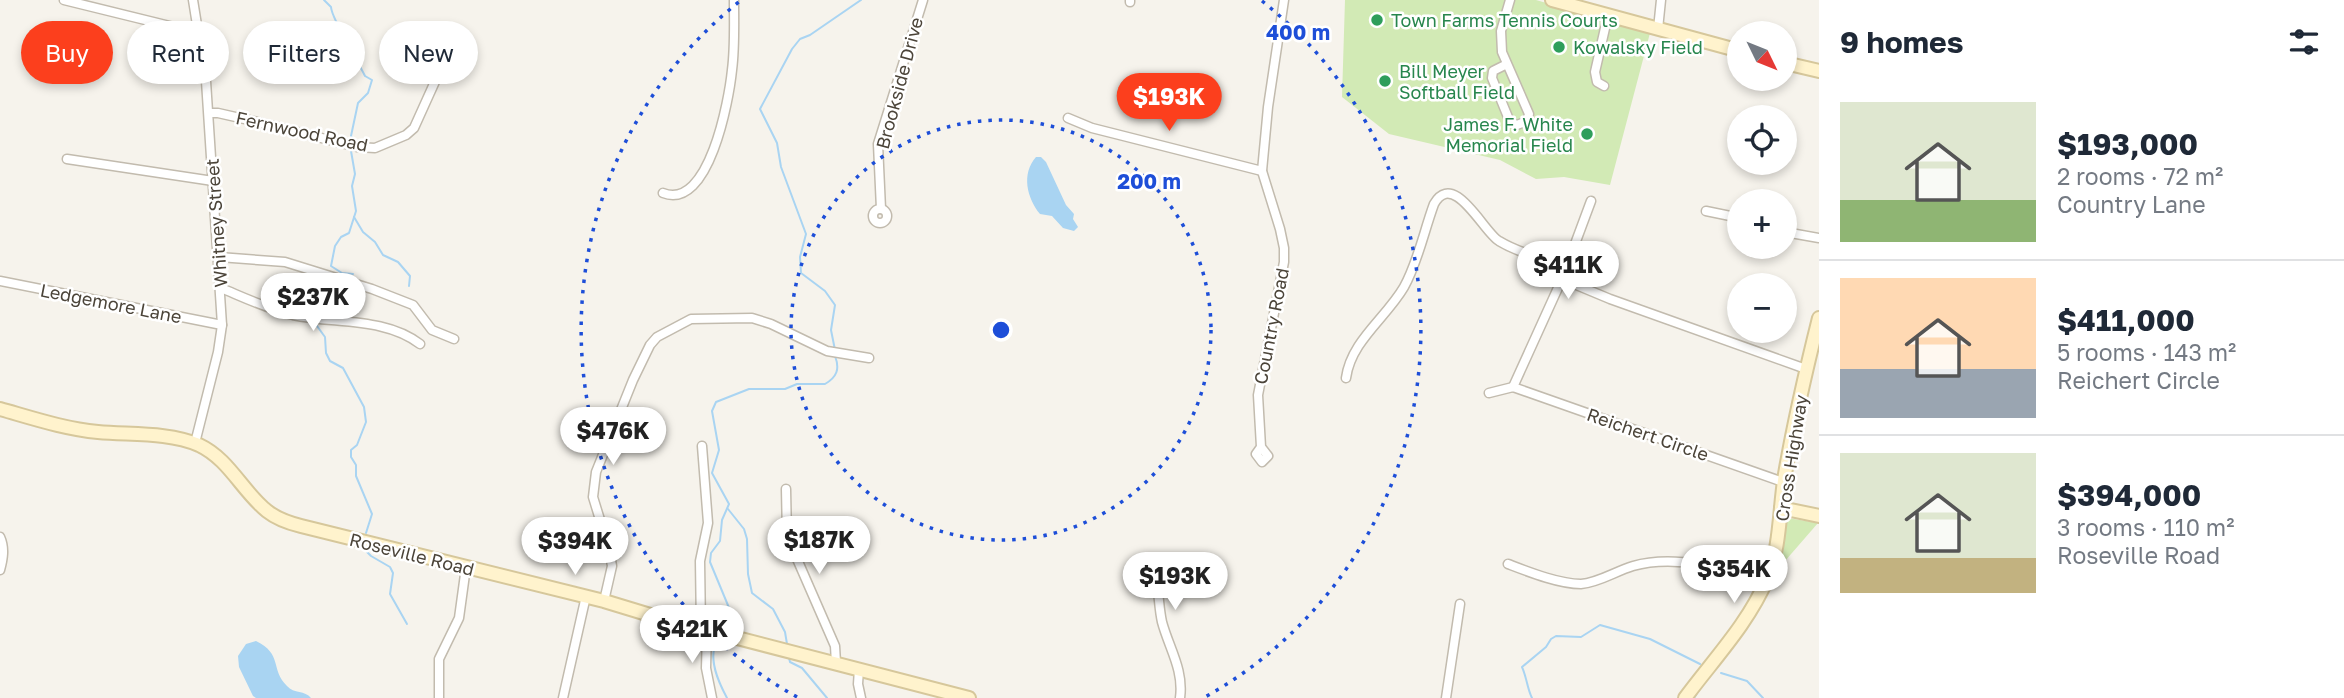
<!DOCTYPE html>
<html lang="en">
<head>
<meta charset="utf-8">
<style>
	:root { --surface:#fff; --page:#f6f6f7; --text:#1f2937; --muted:#747a83; --line:#e0e1e3; --accent:#fc3f1d }
	body { margin:0; font-family:"Golos Text",sans-serif; background:var(--page); color:var(--text); height:100vh; display:flex; flex-direction:column; font-size:26px; white-space:nowrap }
	* { box-sizing:border-box; margin:0 }
	p { font-size:23px; color:var(--muted) }
	.icon { flex:none; width:38px; height:38px; fill:none; stroke:currentColor; stroke-width:2; stroke-linecap:round; stroke-linejoin:round }
	.map { position:relative; flex:1; overflow:hidden }
	.panel { display:flex; flex-direction:column; background:var(--surface); width:525px }
	.panel>* { flex:none }
	.banner { position:absolute; left:21px; top:21px; width:665px; height:63px; display:flex; gap:14px }
	.needle { width:46px; rotate:133deg }
	.fabs { position:absolute; left:1727px; top:21px; display:grid; gap:14px }
	.fabs a { display:grid; place-items:center; width:70px; height:70px; border-radius:50%; background:var(--surface); box-shadow:0 4px 10px #0003; font-size:35px }
	.price { position:absolute; translate:-50% -60px; padding:0 16px; border-radius:24px; background:#fff; color:#222; font-size:23px; line-height:46px; filter:drop-shadow(0 2px 4px #0008) }
	.price::after { content:''; position:absolute; left:50%; top:42px; width:21px; height:16px; margin-left:-10px; background:inherit; clip-path:polygon(0 0,100% 0,50% 100%) }
	.price.active { background:var(--accent); color:#fff }
	ul { padding:0; list-style:none }
	li { display:flex; align-items:center; gap:21px; height:175px; padding:0 21px }
	li+li { border-top:2px solid var(--line) }
	li span { display:grid; place-items:center; flex:none; width:196px; height:140px; border-radius:0px; color:#555 }
	li>.icon { margin-inline-start:auto }
	span .icon { width:84px; height:84px; fill:#fffc; stroke-width:1 }
	li b { font-size:30px }
	h2 { display:flex; justify-content:space-between; align-items:center; height:84px; padding:0 21px; font-size:30px }
	.chip { padding:0 24px; border-radius:32px; background:var(--surface); box-shadow:0 4px 10px #0003; font-size:24px; line-height:63px }
	.chip.active { background:var(--accent); color:#fff }
	main { display:flex; flex:1; min-height:0 }
	.map>svg:first-child { display:block }
	.green { fill:#d2eab5 }
	.water { fill:#a9d4f2 }
	.lines { fill:none; stroke-linecap:round; stroke-linejoin:round }
	.stream { stroke:#a9d4f2; stroke-width:2 }
	.street-casing { stroke:#c2bbae; stroke-width:11 }
	.secondary-casing { stroke:#d6c79b; stroke-width:16 }
	.street { stroke:#fff; stroke-width:8 }
	.secondary { stroke:#fff3cd; stroke-width:12 }
	.ring { fill:none; stroke:#1d4ed8; stroke-width:3.5; stroke-dasharray:3.5 7 }
	.leisure-dot { fill:#2e9e5b; stroke:#fff; stroke-width:2.5 }
	.labels { text-anchor:middle; dominant-baseline:central; stroke-width:5; stroke-linejoin:round; paint-order:stroke }
	.leisure-label { font-size:18px; fill:#27864d; stroke:#fff; text-anchor:start }
	.street-label { font-size:18px; fill:#4b4439; stroke:#fff }
	.centre { fill:#1d4ed8; stroke:#fff; stroke-width:3.5 }
	.ring-label { font-size:21px; text-anchor:middle; font-weight:bold; fill:#1d4ed8; stroke:#fff; stroke-width:5; stroke-linejoin:round; paint-order:stroke }
</style>
</head>
<body>
<main>
<div class="map">
<svg width="1819" height="698" viewBox="0 0 1819 698">
	<rect width="100%" height="100%" fill="#f6f3ec"/>
	<g class="green">
		<polygon points="1345,0 1536,0 1650,33 1610,185 1564,177 1536,179 1500,160 1389,134 1342,97"/>
		<polygon points="1788,518 1818,523 1785,561 1777,567"/>
	</g>
	<g class="water">
		<path d="M1036,157H1041L1046,162L1066,205L1074,214L1073,219L1078,227L1074,231L1063,228L1052,216L1040,214C1027,198 1021,174 1036,157Z"/>
		<path d="M256,641C283,654 270,669 287,686C294,694 305,690 311,698H256L253,696L239,667L238,656L246,644Z"/>
	</g>
	<g class="lines">
		<g class="stream">
			<path d="M324,0L331,7C331,18 359,63 365,76L372,80L368,93L358,103L351,136L353,140"/>
			<polyline points="351,151 355,174 352,186 356,211 349,233 341,237 335,246 331,266 342,273 353,274"/>
			<polyline points="354,217 363,232 375,242 383,255 398,262 410,276 409,286"/>
			<polyline points="320,314 322,297 332,291 345,289 348,286"/>
			<polyline points="317,326 325,337 326,353 330,361 343,368 364,407 366,422 357,445 351,450 351,457 356,465 356,476 372,514 366,533"/>
			<polyline points="835,350 831,330 835,305 825,291 801,273 800,257 806,234 781,167 777,143 760,109 792,49 800,39 810,35 861,0"/>
			<polyline points="728,509 744,529 747,539 748,574 752,593 773,609 785,632 787,644"/>
			<polyline points="365,550 371,556 390,567 393,573 390,594 407,624"/>
			<path d="M724,627L732,615L710,562L711,553L720,541L722,520L729,504L712,473L719,450L712,411L716,402L749,389H785L797,384H825C837,377 840,369 835,356"/>
			<path d="M717,642C707,658 719,683 727,698"/>
			<polyline points="789,658 790,662 802,668 827,698"/>
			<polyline points="1721,673 1747,681 1763,698"/>
			<path d="M1532,698C1527,688 1527,678 1522,667L1546,647L1551,639L1556,636L1581,637L1600,625L1650,639L1700,664"/>
			<polyline points="1694,698 1699,690"/>
		</g>
		<g class="street-casing">
			<g id="street">
				<polyline points="64,0 190,31 198,30"/>
				<polyline points="193,0 206,81 222,325 218,352 195,443"/>
				<polyline points="1130,2 1130,0"/>
				<polyline points="1658,29 1661,0"/>
				<polyline points="1507,64 1493,71 1492,78 1510,122 1517,125 1527,121 1529,114 1502,52 1501,31 1510,0"/>
				<polyline points="1604,86 1597,82 1595,72 1608,15"/>
				<polyline points="209,113 218,113 266,124 357,147 375,148 406,135 414,128 442,66 458,47 467,49"/>
				<polyline points="1068,118 1092,128 1262,171"/>
				<polyline points="67,159 213,181"/>
				<path d="M663,193C709,211 729,100 732,70C735,47 734,23 734,0"/>
				<polyline points="881,209 878,144 923,0"/>
				<circle cx="880" cy="216" r="7"/>
				<polyline points="1706,211 1740,218"/>
				<polyline points="1785,232 1819,238"/>
				<polyline points="219,257 285,262 372,289 413,305 432,330 454,339"/>
				<polyline points="1562,279 1610,299 1806,369"/>
				<polyline points="0,281 222,325"/>
				<path d="M221,288C245,298 268,309 293,315C335,324 385,317 420,344"/>
				<path d="M1346,378C1351,341 1386,318 1404,287C1418,262 1424,231 1434,204C1454,169 1484,233 1499,241C1519,253 1544,259 1567,266"/>
				<polyline points="1513,387 1562,279 1591,201"/>
				<polyline points="1489,393 1513,387 1783,482"/>
				<polyline points="1261,447 1256,454 1262,462 1268,456 1261,447 1258,395 1284,262 1284,248 1280,229 1262,171 1268,107 1284,0"/>
				<polyline points="786,489 787,536 835,646 836,663"/>
				<path d="M0,537C5,548 3,559 0,570"/>
				<path d="M1148,563C1161,584 1157,599 1162,622C1169,648 1184,670 1180,698"/>
				<path d="M1508,564C1529,572 1559,584 1581,584C1598,583 1616,571 1633,566C1671,555 1729,566 1764,584"/>
				<polyline points="604,601 612,566 609,549 593,497 596,472 633,380 650,345 657,337 691,319 752,318 771,324 827,351 869,358"/>
				<polyline points="701,629 700,561 708,523 702,446"/>
				<polyline points="707,631 706,668 712,698"/>
				<polyline points="859,669 858,684 861,698"/>
				<polyline points="439,698 439,659 459,618 466,567"/>
				<polyline points="563,698 586,596"/>
				<polyline points="1446,698 1460,604"/>
			</g>
		</g>
		<g class="secondary-casing">
			<g id="secondary">
				<polyline points="1552,0 1740,51"/>
				<polyline points="1785,63 1819,71"/>
				<path d="M0,409C32,418 65,429 98,432C131,435 168,432 199,445C229,459 242,491 267,511C277,519 289,523 301,526L604,601L660,618L969,698"/>
				<polyline points="1781,508 1819,516"/>
				<path d="M1685,698C1713,660 1748,624 1767,579C1781,546 1779,510 1785,474C1794,422 1806,370 1819,318"/>
			</g>
		</g>
		<use href="#street" class="street"/>
		<use href="#secondary" class="secondary"/>
	</g>
	<g class="ring">
		<circle cx="1001" cy="330" r="210"/>
		<path d="M797 697A420 420 0 0 1 740 1M1262 1A420 420 0 0 1 1205 697"/>
	</g>
	<g class="leisure-dot">
		<circle cx="1377" cy="20" r="7"/>
		<circle cx="1559" cy="47" r="7"/>
		<circle cx="1385" cy="81" r="7"/>
		<circle cx="1587" cy="134" r="7"/>
	</g>
	<g class="labels">
		<g class="leisure-label">
			<text x="1391" y="20">Town Farms Tennis Courts</text>
			<text x="1573" y="47">Kowalsky Field</text>
			<text x="1399" y="71">Bill Meyer<tspan x="1399" dy="21">Softball Field</tspan></text>
			<text x="1573" y="124" text-anchor="end">James F. White<tspan x="1573" dy="21">Memorial Field</tspan></text>
		</g>
		<g class="street-label">
			<text transform="translate(899 83) rotate(-75)">Brookside Drive</text>
			<text transform="translate(302 131) rotate(12)">Fernwood Road</text>
			<text transform="translate(216 223) rotate(-94)">Whitney Street</text>
			<text transform="translate(111 303) rotate(11)">Ledgemore Lane</text>
			<text transform="translate(1271 326) rotate(-79)">Country Road</text>
			<text transform="translate(1648 434) rotate(19)">Reichert Circle</text>
			<text transform="translate(1791 458) rotate(-81)">Cross Highway</text>
			<text transform="translate(412 554) rotate(14)">Roseville Road</text>
		</g>
	</g>
	<circle cx="1001" cy="330" r="10" class="centre"/>
	<g class="ring-label">
		<text x="1298" y="40">400 m</text>
		<text x="1149" y="189">200 m</text>
	</g>
</svg>
<div class="fabs">
<a><svg class="needle" viewBox="-14 -14 28 28"><path d="M0-13l5 13h-10z" fill="#e53935"/><path d="M0 13l5-13h-10z" fill="#747a83"/></svg></a>
<a><svg class="icon" aria-label="locate" viewBox="0 0 24 24"><circle cx="12" cy="12" r="6"/><path d="M12 2v4M12 18v4M2 12h4M18 12h4"/></svg></a>
<a>+</a>
<a>−</a>
</div>
<b class="price active" style="left:1169px;top:133px">$193K</b>
<b class="price" style="left:1568px;top:301px">$411K</b>
<b class="price" style="left:313px;top:333px">$237K</b>
<b class="price" style="left:613px;top:467px">$476K</b>
<b class="price" style="left:819px;top:576px">$187K</b>
<b class="price" style="left:575px;top:577px">$394K</b>
<b class="price" style="left:1734px;top:605px">$354K</b>
<b class="price" style="left:1175px;top:612px">$193K</b>
<b class="price" style="left:692px;top:665px">$421K</b>
<div class="banner">
<a class="chip active">Buy</a>
<a class="chip">Rent</a>
<a class="chip">Filters</a>
<a class="chip">New</a>
</div>
</div>
<section class="panel">
<h2>9 homes<svg class="icon" aria-label="filters" viewBox="0 0 24 24"><path d="M4 7h16M4 17h16"/><circle cx="9" cy="7" r="2"/><circle cx="15" cy="17" r="2"/></svg></h2>
<ul>
<li><span style="background:linear-gradient(#dfe7d0 70%,#8fb573 0)"><svg class="icon" aria-label="home" viewBox="0 0 24 24"><path d="M3 11l9-7 9 7M6 9v11h12V9"/></svg></span><div><b>$193,000</b><p>2 rooms · 72 m²</p><p>Country Lane</p></div></li>
<li><span style="background:linear-gradient(#ffd9b3 65%,#9aa5b1 0)"><svg class="icon" aria-label="home" viewBox="0 0 24 24"><path d="M3 11l9-7 9 7M6 9v11h12V9"/></svg></span><div><b>$411,000</b><p>5 rooms · 143 m²</p><p>Reichert Circle</p></div></li>
<li><span style="background:linear-gradient(#dfe7d0 75%,#c2b280 0)"><svg class="icon" aria-label="home" viewBox="0 0 24 24"><path d="M3 11l9-7 9 7M6 9v11h12V9"/></svg></span><div><b>$394,000</b><p>3 rooms · 110 m²</p><p>Roseville Road</p></div></li>
</ul>
</section>
</main>
</body>
</html>
